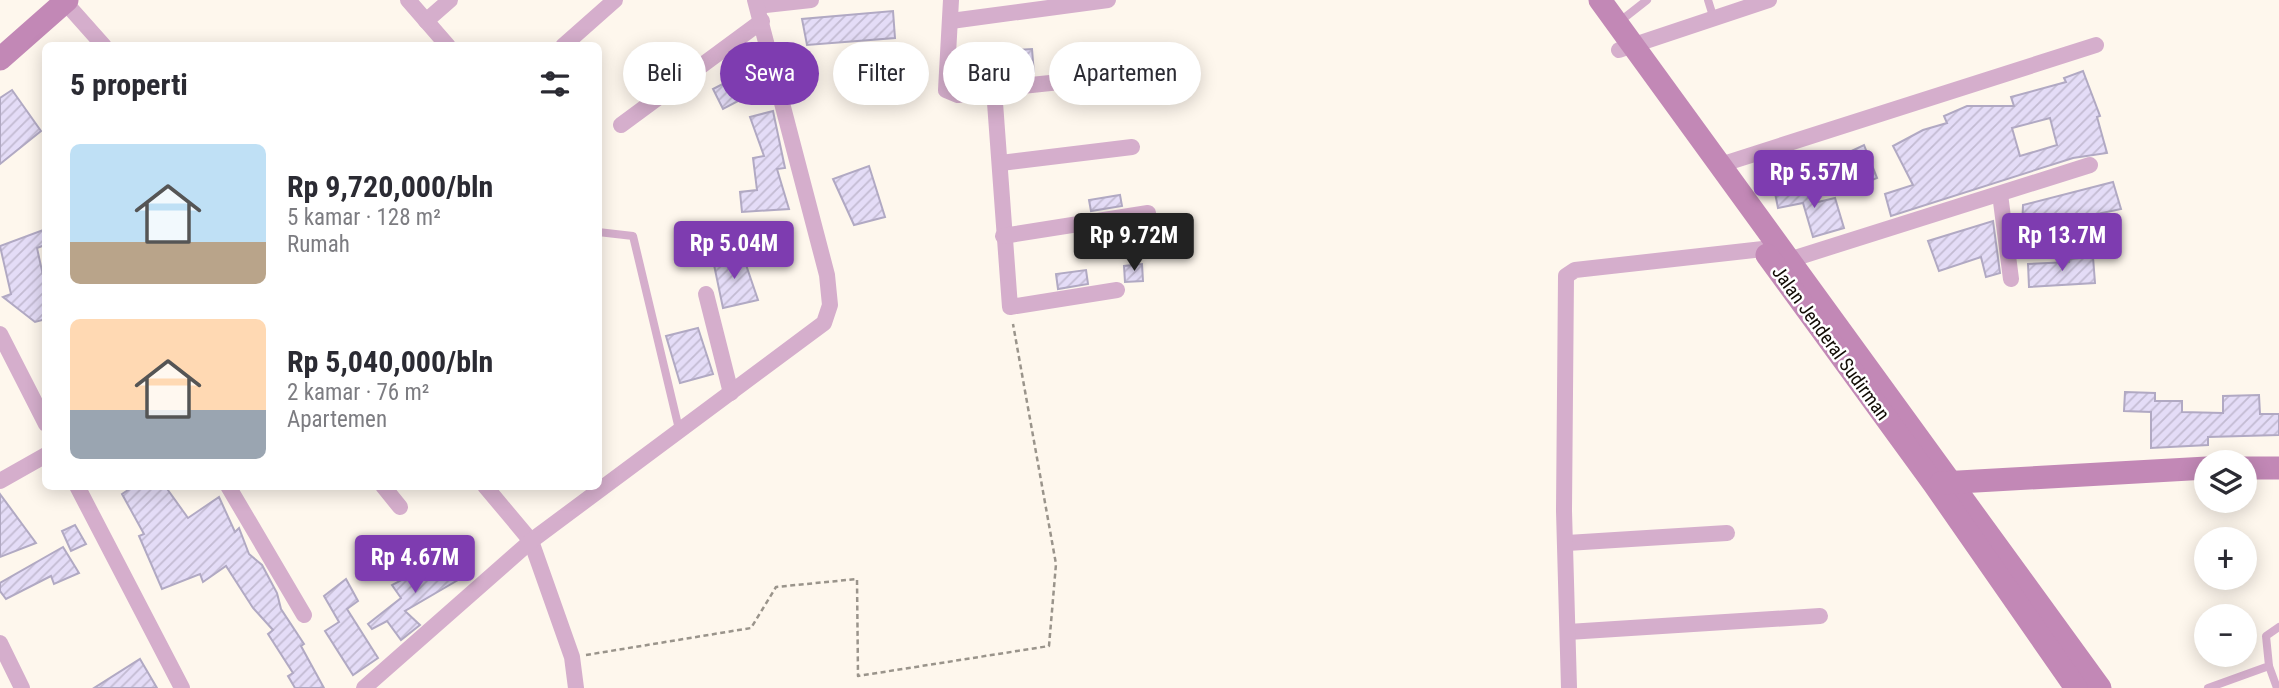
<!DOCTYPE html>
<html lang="id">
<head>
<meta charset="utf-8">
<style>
	:root { --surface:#fff; --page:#f7f7f7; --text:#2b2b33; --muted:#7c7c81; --accent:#7e3cb0 }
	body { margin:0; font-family:"Roboto Condensed",sans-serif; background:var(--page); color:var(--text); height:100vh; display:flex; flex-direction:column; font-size:26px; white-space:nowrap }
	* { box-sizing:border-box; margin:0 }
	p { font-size:23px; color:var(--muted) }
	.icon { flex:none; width:38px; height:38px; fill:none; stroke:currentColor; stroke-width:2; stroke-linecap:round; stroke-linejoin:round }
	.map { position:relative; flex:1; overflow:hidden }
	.drawer { position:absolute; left:42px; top:42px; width:560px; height:448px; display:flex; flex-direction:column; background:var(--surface); border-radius:10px; box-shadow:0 4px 18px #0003 }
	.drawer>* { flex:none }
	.banner { position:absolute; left:623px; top:42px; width:665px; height:63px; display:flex; gap:14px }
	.controls { position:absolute; left:2194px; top:450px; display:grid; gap:14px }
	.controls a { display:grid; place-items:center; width:63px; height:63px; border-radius:50%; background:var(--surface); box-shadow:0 4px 18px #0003; font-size:35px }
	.price { position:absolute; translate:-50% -60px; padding:0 16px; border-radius:7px; background:var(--accent); color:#fff; font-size:23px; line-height:46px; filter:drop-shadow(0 2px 4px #0008) }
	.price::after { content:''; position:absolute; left:50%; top:42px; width:21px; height:16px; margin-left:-10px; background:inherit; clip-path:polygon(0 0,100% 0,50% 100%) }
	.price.current { background:#222; color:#fff }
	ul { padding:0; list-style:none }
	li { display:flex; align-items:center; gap:21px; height:175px; padding:0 28px }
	li span { display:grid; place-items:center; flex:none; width:196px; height:140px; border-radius:10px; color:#555 }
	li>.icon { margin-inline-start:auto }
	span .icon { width:84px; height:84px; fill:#fffc; stroke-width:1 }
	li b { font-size:30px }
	h2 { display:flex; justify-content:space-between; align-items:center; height:84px; padding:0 28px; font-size:30px }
	.pill { padding:0 24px; border-radius:32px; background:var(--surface); box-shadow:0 4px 18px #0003; font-size:24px; line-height:63px }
	.pill.current { background:var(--accent); color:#fff }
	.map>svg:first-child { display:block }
	.building { fill:url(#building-hatch); stroke:#b1a9c3; stroke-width:2; fill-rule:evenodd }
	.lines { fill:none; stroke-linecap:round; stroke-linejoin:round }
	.path { stroke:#9a948b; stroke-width:2.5; stroke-dasharray:5 3.5; stroke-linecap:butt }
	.lane { stroke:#d5aecc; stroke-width:8 }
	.street { stroke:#d5aecc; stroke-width:16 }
	.secondary { stroke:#c288b6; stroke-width:23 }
	.labels { text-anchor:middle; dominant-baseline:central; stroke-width:5; stroke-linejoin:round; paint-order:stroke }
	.street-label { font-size:19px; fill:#110b04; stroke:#fff }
</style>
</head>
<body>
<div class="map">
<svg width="2279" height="688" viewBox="0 0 2279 688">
	<defs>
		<pattern id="building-hatch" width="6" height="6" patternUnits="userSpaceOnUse" patternTransform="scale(1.75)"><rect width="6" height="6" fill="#e4dcf7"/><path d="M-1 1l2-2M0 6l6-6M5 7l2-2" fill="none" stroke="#c3bbd2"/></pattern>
	</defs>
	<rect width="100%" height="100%" fill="#fef7ed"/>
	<g class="building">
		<polygon points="893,11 895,38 807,45 802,19"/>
		<polygon points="1032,49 1034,74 974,79 973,57 1018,54 1017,50"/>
		<polygon points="748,71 759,90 723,109 713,89"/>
		<path d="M2083,71L2100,116L2097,117L2107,153L2073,158L1891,216L1885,194L1913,185L1893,146L1923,130L1947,123L1944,116L1967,106H2014L2011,97L2066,82L2064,78ZM2050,118L2057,145L2020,156L2012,128Z"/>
		<polygon points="12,90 41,131 0,164 0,98"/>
		<polygon points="773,111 785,168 777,169 789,209 742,212 740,192 757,190 753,158 764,156 750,117"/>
		<polygon points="1864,145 1877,178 1860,185 1847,153"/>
		<polygon points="869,166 885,217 854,225 833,179"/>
		<polygon points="2113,182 2121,209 2022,230 2023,205"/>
		<polygon points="1815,186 1818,202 1835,198 1844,228 1813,237 1803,203 1778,208 1775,193"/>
		<polygon points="1120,195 1122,206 1091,211 1089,200"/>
		<polygon points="1993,221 2000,273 1986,277 1981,257 1939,271 1928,241"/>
		<polygon points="46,229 45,245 37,248 46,289 46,319 35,322 3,297 11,294 0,246"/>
		<polygon points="742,253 758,300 723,308 713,260"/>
		<polygon points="2093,257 2095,283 2029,287 2028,264 2069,262 2069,259"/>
		<polygon points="1142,264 1143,281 1125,282 1124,266"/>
		<polygon points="1086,270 1088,284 1058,289 1056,274"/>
		<polygon points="698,328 713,374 680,383 666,336"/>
		<polygon points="2125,392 2155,393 2155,401 2182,401 2182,412 2223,413 2223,396 2259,395 2260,414 2279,414 2279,435 2208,437 2208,445 2151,448 2151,412 2124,411"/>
		<polygon points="134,486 165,486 188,518 219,497 235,532 239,528 249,554 262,565 277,593 281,609 304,644 301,646 324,688 295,688 288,676 293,673 268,634 273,630 253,608 226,566 203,582 200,574 162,589 139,536 144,534 122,494"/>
		<polygon points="0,494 36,543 0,557"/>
		<polygon points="75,525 86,544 71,551 62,531"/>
		<polygon points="63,547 79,573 54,584 51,576 6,599 0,591 0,583"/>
		<polygon points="436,552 458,580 405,611 420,625 401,640 387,621 372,629 368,624 401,598 392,585 424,568 420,564"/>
		<polygon points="346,579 358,601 347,609 378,658 353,675 325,631 339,622 324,596"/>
		<polygon points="140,659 157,688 94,688"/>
	</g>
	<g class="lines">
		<polyline class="path" points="586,655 751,628 776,587 857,579 858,676 1049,646 1056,564 1013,324"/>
		<g class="lane">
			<polyline points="1708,0 1713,16"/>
			<polyline points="1619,22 1647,0"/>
			<polyline points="598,232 633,236 679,429"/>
			<polyline points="2269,666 2277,688"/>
			<polyline points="2208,688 2269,666 2266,636 2279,627"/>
		</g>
		<g class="street">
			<polyline points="63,0 104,46"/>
			<polyline points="408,0 448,46"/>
			<polyline points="951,0 946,90 958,95 994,89 1010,307 1117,290"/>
			<polyline points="758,6 811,0"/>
			<polyline points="426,21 450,0"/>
			<polyline points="951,21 1108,0"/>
			<polyline points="563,46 615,0"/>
			<polyline points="1619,50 1769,0"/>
			<polyline points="994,89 1088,79"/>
			<polyline points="621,125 762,21"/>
			<polyline points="1001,163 1132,147"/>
			<polyline points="1720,165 2096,45"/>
			<polyline points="2000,194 2011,279"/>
			<polyline points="1003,236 1148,213"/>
			<polyline points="2008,239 2072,245"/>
			<polyline points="1789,260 2090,165"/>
			<polyline points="706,294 731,393"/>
			<polyline points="0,334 46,424"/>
			<polyline points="0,481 46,455"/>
			<polyline points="77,486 182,688"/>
			<polyline points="228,486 304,615"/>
			<polyline points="383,486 400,507"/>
			<polyline points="485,486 531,541 572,657 576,688"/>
			<polyline points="1567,543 1727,533"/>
			<polyline points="1568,632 1820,616"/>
			<polyline points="0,643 22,688"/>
			<polyline points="364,688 531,541 824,323 830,305 827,275 755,0"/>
			<polyline points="1569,688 1564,511 1566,276 1575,270 1763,249 1776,245"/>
		</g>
		<g class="secondary">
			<polyline points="1600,0 2100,688"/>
			<polyline points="0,59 67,0"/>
			<polyline points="1767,255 1934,484 2076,688"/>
			<polyline points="2245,468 2279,468"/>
			<polyline points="1941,483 2207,468"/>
		</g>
	</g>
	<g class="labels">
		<g class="street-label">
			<text transform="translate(1831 343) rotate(54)">Jalan Jenderal Sudirman</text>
		</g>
	</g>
</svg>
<div class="controls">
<a><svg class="icon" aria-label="layers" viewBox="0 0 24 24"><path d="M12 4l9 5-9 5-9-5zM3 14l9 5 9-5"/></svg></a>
<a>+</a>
<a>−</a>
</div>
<b class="price" style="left:1814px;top:210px">Rp 5.57M</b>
<b class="price current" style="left:1134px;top:273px">Rp 9.72M</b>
<b class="price" style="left:2062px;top:273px">Rp 13.7M</b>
<b class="price" style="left:734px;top:281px">Rp 5.04M</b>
<b class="price" style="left:415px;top:595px">Rp 4.67M</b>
<div class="banner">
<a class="pill">Beli</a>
<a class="pill current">Sewa</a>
<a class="pill">Filter</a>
<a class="pill">Baru</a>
<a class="pill">Apartemen</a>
</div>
<section class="drawer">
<h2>5 properti<svg class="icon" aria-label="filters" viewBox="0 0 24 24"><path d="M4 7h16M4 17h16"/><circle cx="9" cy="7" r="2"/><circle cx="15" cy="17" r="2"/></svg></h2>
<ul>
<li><span style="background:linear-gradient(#bfe0f5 70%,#b9a48a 0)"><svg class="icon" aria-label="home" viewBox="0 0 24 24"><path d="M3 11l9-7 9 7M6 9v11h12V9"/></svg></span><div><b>Rp 9,720,000/bln</b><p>5 kamar · 128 m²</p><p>Rumah</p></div></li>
<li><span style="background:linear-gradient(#ffd9b3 65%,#9aa5b1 0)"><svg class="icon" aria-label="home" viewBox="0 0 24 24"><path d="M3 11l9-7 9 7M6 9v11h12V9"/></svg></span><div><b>Rp 5,040,000/bln</b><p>2 kamar · 76 m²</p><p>Apartemen</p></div></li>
</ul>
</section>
</div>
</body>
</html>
